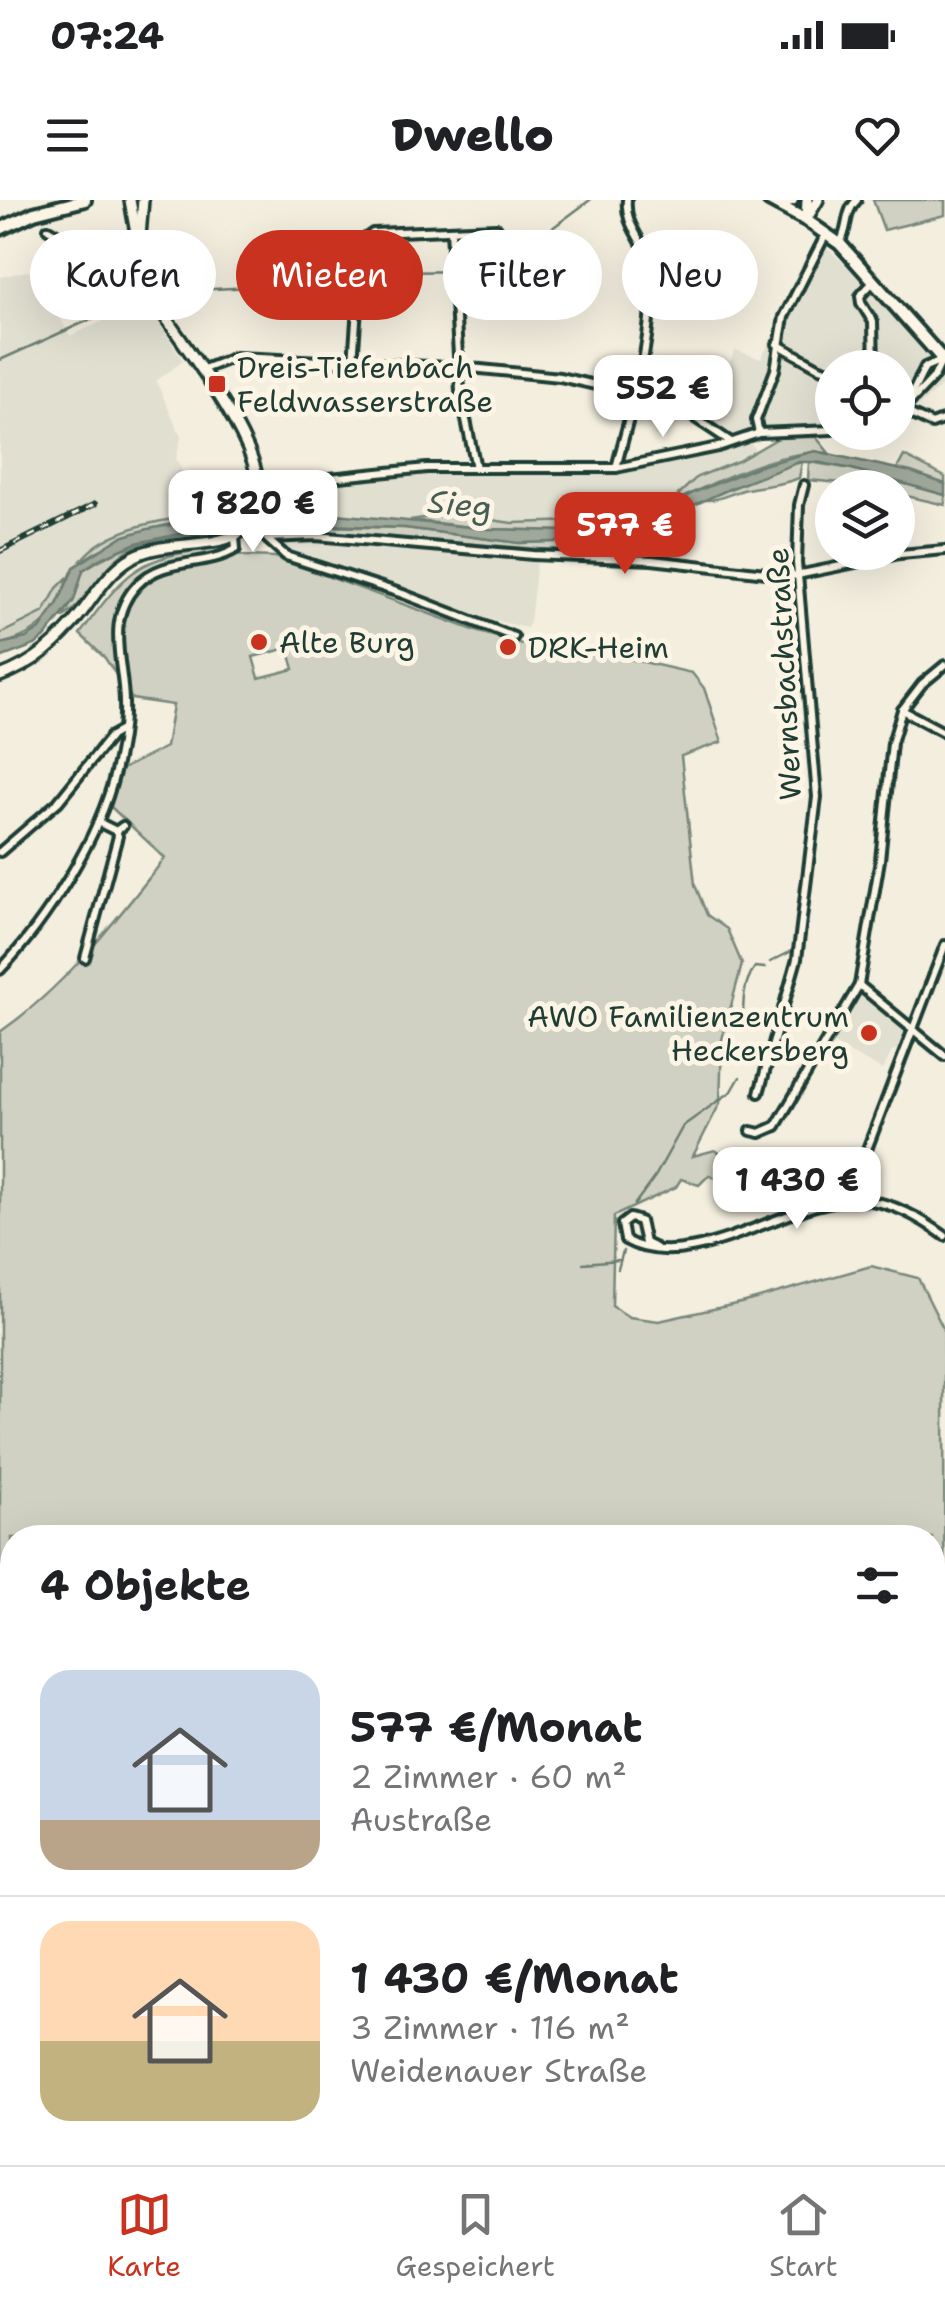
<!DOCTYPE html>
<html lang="de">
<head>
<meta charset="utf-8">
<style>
	:root { --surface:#fff; --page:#f6f6f6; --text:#202124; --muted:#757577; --line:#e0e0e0; --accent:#c8321e }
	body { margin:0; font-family:"Shantell Sans",sans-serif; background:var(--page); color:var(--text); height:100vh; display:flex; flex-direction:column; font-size:38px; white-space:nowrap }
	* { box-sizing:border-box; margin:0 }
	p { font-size:32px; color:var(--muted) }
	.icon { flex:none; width:55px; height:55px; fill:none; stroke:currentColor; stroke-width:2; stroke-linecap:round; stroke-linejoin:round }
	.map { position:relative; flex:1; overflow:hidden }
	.drawer { position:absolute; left:0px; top:1325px; width:945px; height:640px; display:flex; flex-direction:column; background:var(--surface); border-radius:40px 40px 0 0; box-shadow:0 10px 40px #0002 }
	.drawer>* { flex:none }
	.guide { position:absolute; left:30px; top:30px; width:885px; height:90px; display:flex; gap:20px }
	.tools { position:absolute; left:815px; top:150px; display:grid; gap:20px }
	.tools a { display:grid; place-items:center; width:100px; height:100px; border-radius:50%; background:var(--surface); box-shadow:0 10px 40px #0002; font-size:50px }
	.price { position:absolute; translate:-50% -85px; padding:0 22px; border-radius:20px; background:#fff; color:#222; font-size:32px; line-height:65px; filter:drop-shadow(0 2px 5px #0008) }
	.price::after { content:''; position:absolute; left:50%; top:60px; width:30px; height:22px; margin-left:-15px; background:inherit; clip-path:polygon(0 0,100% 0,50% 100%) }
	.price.on { background:var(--accent); color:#fff }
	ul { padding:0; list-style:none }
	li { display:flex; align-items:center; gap:30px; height:250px; padding:0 40px }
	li+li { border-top:2px solid var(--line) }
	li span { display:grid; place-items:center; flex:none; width:280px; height:200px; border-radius:30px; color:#555 }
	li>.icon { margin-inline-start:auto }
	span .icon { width:120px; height:120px; fill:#fffc; stroke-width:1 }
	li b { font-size:42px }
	h2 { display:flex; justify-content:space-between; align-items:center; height:120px; padding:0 40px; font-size:42px }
	.chip { padding:0 35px; border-radius:45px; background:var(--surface); box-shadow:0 10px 40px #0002; font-size:35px; line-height:90px }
	.chip.on { background:var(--accent); color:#fff }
	.status { display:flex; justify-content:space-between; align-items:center; height:70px; padding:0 50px; background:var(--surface); direction:ltr }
	.status svg { height:28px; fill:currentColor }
	header { display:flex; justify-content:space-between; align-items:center; height:130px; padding:0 40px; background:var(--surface); font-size:45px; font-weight:800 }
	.tab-bar { display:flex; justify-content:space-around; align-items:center; height:140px; border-top:2px solid var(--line); background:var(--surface); font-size:28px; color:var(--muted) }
	.tab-bar a { display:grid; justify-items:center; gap:5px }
	.tab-bar .on { color:var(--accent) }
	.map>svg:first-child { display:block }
	.built { fill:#e1dfd0 }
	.green { fill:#d0d1c2; stroke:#78877b; stroke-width:2.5; fill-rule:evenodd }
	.water { fill:#a0a89b; stroke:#6c7d72; stroke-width:2.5 }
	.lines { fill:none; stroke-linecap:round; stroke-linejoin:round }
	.stream { stroke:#6c7d72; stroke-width:2.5 }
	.minor-casing { stroke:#1f3d34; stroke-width:14 }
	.tertiary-casing { stroke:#1f3d34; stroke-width:16 }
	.secondary-casing { stroke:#1f3d34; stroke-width:16 }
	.primary-casing { stroke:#1f3d34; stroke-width:18 }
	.minor { stroke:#fcf5e5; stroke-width:6 }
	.tertiary { stroke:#fcf5e5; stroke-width:9 }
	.secondary { stroke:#fcf5e5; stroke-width:9 }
	.primary { stroke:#fcf5e5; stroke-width:10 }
	.rail-casing { stroke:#1f3d34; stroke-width:6 }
	.rail { stroke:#fcf5e5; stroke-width:2.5; stroke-dasharray:8; stroke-linecap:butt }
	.poi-dot { fill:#c8321e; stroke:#fcf5e5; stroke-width:4 }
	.labels { text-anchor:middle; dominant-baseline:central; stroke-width:10; stroke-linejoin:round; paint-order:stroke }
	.poi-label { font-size:30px; fill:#1f3d34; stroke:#fcf5e5; text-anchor:start }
	.street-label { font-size:30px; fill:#1f3d34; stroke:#fcf5e5 }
	.water-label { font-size:32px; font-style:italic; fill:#465d53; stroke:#fcf5e5 }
</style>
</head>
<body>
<div class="status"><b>07:24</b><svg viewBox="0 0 49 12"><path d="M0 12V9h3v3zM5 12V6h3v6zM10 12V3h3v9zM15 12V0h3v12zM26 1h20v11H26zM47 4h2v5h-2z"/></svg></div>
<header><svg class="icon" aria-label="menu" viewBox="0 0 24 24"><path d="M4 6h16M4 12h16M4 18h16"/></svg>Dwello<svg class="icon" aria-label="heart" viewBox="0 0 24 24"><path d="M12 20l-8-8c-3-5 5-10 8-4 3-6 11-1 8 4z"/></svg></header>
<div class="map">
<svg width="945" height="1965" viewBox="0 0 945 1965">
	<rect width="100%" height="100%" fill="#f3eede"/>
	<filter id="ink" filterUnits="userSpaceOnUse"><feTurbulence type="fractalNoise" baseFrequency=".01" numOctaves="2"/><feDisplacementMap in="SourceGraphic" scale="20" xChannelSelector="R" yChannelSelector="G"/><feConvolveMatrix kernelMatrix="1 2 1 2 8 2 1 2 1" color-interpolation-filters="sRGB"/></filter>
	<g filter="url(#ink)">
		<g class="built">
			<polygon points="820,42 848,67 945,175 945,183 898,223 898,168 832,168 832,232 886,233 884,234 798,237 729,234 699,215 715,187 719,186 735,150 761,159"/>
			<polygon points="28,71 47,93 70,136 146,102 183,161 156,181 181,237 176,259 205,314 126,330 86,354 57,388 44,412 0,434 0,77"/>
			<polygon points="748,241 755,249 738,261 697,277 679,296 682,298 662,311 644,310 616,320 512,323 451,314 410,320 316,312 307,307 270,308 273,288 458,271 507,273 639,266 718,252"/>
			<polygon points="275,333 537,360 530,422 527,428 490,419 275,357"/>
			<polygon points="859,795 904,829 906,837 901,848 892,851 883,870 828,841"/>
		</g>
		<g class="green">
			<polygon points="873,0 945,0 945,15 884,30"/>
			<path d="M780,237H816L829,253C785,248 722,278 682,298L678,295L697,277L738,261Z"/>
			<polygon points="904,256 945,277 945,284 897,269"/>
			<path d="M802,262L799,278C780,286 762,285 743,290C729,294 718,301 703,300L779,268Z"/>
			<polygon points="809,262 852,269 945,295 945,305 898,294 898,288 808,280"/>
			<path d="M247,308L243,316C185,317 128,329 80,362C110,319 198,316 247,308Z"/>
			<polygon points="644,310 662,311 616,330 601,332 489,329 410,320 451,314 512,323 615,320"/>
			<polygon points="264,325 405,328 519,343 618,340 595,350 540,349 315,332 275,333"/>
			<path d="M233,326C205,339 169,333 140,344C101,360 94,399 62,418L74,400L83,370C126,342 182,327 233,326Z"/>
			<path d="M219,348L245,356L275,357L479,432L549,452L604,453L692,473L704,488L722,542L681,556L695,685L707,715L727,729L742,764L722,840L720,903L693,956L715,950L730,960L725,982L709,975L699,985L681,979L676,987L614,1016L612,1106L629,1117L659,1121L745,1102L871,1066L918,1078L944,1130L945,1799L932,1773V1338H12V1643L0,1625V832C66,786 115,721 165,658L111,607L122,569L166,547L173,505L132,499L105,458L80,434C127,370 138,356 219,348ZM288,448L294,469L259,478L253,457Z"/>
			<path d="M68,377C56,416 40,435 0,444V434L44,412L57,388Z"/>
		</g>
		<polygon class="water" points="815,251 911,272 945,284 945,295 852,269 816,262 799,262 729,289 618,340 519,343 405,328 327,325 225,326 200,330 136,343 99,359 83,370 74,400 45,437 35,445 0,458 0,444 26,438 40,429 58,403 74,367 121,337 148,329 221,316 316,312 489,329 601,332 633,324 695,292 759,266"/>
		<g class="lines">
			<g class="stream">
				<polyline points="155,92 334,83 389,72 481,71 504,64 590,0"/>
				<polyline points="0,160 147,94"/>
				<polyline points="770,762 792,751"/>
				<path d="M743,828C743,804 742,785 755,767L765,768"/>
				<polyline points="634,1005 656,975 683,926 732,891 740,877"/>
				<polyline points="583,1063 619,1060"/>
				<polyline points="618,1069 623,1051"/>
			</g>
			<g class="minor-casing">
				<g id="minor">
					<path d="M48,29C78,44 103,83 140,75"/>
					<polyline points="451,30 460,191 476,268"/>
					<path d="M840,43C849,28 844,12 857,0"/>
					<polyline points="356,45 373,33 497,28"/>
					<polyline points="873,82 860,96 861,103 873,122 874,168"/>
					<polyline points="357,107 385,107"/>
					<polyline points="777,144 820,168 832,172"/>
					<polyline points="353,162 357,107 353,96"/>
					<polyline points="201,170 235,157 471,168 560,177 635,194 692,216 731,242"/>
					<polyline points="909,200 925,167 944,159"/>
					<polyline points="904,211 932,224 945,219"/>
					<polyline points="898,215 934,177 942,160"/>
					<polyline points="759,233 756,220 775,170 784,117 826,34"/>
					<path d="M616,268C633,201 654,141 650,71C649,43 624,29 627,0"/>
					<polyline points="261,285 427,268 616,268 718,247 759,233 832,230"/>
					<polyline points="249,324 267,338 316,336 533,355 652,360 792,376 900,354 945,350"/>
					<polyline points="267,339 286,356 403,394 514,437"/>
					<polyline points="902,510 945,533"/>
					<polyline points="100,623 116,631 123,626"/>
					<polyline points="0,652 58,602 111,536 120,531"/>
					<polyline points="85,758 118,636 116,631"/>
					<path d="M0,770C46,722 100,637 115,572C120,551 125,525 124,503C124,463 104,420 137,385C164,356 205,368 236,349L235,336"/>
					<polyline points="859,785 945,856"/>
					<polyline points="759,893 797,759 817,597 797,363 799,305 804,285"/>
					<polyline points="751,931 760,933 776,926 859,785 880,660 892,543 902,510 922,484 945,465"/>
					<polyline points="861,999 866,952 945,745"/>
					<path d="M656,1048L645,1043L640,1021L630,1018L622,1024L625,1040C694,1079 793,994 862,1000C893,1002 920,1018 945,1036"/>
					<polyline points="55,1952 65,1965"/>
					<polyline points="350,1952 385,1965"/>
					<polyline points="574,1952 591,1965"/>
					<polyline points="640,1952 640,1965"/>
					<polyline points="723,1952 724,1965"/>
					<polyline points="819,1952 821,1965"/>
					<polyline points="923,1952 926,1965"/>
					<polyline points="269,1965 337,1952"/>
				</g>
			</g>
			<g class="tertiary-casing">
				<g id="tertiary">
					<polyline points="130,0 137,39"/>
					<path d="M0,476C35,463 59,442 82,412C97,392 111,369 133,357C165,340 211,349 237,334C315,290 165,130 142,80L138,60L143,0"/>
				</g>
			</g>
			<g class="secondary-casing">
				<g id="secondary">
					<polyline points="806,20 818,0"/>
					<polyline points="806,20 807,0"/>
				</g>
			</g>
			<g class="primary-casing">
				<g id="primary">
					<polyline points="769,0 806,20 840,44 945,162"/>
					<polyline points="777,4 792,0"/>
					<polyline points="0,29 34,13 85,0"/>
				</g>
			</g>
			<use href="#minor" class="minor"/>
			<use href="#tertiary" class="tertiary"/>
			<use href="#secondary" class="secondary"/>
			<use href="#primary" class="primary"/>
			<g class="rail-casing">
				<polyline id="rail" points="0,351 95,304"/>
			</g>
			<use href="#rail" class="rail"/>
		</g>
	</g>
	<g class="poi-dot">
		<rect x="207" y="174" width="20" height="20" rx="5"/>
		<circle cx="259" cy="442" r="10"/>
		<circle cx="508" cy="447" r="10"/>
		<circle cx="869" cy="833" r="10"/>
	</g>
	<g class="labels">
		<g class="poi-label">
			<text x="237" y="167">Dreis-Tiefenbach<tspan x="237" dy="34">Feldwasserstraße</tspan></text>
			<text x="279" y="442">Alte Burg</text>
			<text x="528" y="447">DRK-Heim</text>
			<text x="849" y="816" text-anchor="end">AWO Familienzentrum<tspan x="849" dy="34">Heckersberg</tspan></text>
		</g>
		<g class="street-label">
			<text transform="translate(784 474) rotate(-93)">Wernsbachstraße</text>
		</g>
		<g class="water-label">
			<text transform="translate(460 304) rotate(6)">Sieg</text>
		</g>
	</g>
</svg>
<div class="tools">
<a><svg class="icon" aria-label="locate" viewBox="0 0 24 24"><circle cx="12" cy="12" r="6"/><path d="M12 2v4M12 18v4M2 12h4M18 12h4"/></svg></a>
<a><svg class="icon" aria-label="layers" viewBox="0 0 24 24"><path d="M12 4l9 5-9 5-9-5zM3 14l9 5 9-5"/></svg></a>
</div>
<b class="price" style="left:663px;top:240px">552 €</b>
<b class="price" style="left:253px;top:355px">1 820 €</b>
<b class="price on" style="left:625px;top:377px">577 €</b>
<b class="price" style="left:797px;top:1032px">1 430 €</b>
<div class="guide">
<a class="chip">Kaufen</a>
<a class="chip on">Mieten</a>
<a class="chip">Filter</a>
<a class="chip">Neu</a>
</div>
<section class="drawer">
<h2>4 Objekte<svg class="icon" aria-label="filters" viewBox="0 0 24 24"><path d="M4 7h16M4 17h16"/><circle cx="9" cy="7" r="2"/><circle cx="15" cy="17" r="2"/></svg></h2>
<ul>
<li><span style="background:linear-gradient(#c9d6e8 75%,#b9a48a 0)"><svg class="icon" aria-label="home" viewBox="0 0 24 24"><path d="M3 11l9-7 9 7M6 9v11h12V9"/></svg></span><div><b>577 €/Monat</b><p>2 Zimmer · 60 m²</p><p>Austraße</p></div></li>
<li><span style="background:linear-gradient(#ffd9b3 60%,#c2b280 0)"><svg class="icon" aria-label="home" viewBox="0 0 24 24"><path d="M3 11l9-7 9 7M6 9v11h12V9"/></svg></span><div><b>1 430 €/Monat</b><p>3 Zimmer · 116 m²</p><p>Weidenauer Straße</p></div></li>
</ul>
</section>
</div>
<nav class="tab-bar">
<a class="on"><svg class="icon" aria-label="map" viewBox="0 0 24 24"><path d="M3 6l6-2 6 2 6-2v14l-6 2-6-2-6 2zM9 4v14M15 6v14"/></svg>Karte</a>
<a><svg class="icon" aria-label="saved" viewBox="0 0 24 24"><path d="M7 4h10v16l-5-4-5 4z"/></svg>Gespeichert</a>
<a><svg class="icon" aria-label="home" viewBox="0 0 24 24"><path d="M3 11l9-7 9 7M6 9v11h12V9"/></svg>Start</a>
</nav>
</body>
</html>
